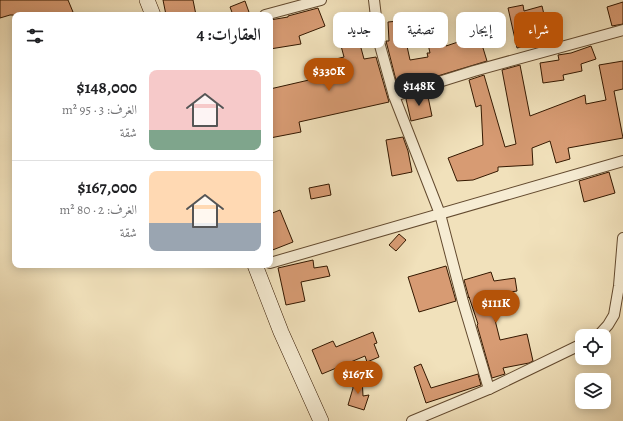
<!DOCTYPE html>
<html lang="ar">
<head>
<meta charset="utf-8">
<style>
	:root { --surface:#fff; --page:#f6f6f6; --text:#202124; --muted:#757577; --line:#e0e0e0; --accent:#b45309 }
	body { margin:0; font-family:Alegreya,Amiri,serif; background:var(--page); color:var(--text); direction:rtl; height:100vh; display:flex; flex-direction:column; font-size:15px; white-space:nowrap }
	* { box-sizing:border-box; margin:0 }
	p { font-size:13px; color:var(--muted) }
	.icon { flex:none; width:22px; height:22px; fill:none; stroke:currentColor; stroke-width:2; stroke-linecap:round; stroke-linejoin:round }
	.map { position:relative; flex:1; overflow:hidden; direction:ltr }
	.panel { position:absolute; left:12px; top:12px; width:261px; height:256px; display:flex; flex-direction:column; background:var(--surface); border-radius:8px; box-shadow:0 2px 10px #0003; direction:rtl }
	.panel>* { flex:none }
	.hud { position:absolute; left:285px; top:12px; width:278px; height:36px; direction:rtl; display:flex; gap:8px }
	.fabs { position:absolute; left:575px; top:329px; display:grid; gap:8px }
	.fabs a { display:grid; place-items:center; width:36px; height:36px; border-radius:8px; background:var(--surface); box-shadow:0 2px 10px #0003; font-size:20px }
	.price { position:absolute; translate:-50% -34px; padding:0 9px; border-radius:14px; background:var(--accent); color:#fff; font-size:13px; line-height:26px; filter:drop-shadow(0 1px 2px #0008) }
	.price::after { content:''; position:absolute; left:50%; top:24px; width:12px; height:9px; margin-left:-6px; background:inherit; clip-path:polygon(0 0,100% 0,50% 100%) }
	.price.on { background:#222; color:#fff }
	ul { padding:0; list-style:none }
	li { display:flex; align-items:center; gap:12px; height:100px; padding:0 12px }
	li+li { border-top:1px solid var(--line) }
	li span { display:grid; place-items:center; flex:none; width:112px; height:80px; border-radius:8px; color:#555 }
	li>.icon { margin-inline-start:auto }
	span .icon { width:48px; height:48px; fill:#fffc; stroke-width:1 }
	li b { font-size:17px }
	h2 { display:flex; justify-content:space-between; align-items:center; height:48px; padding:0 12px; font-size:17px }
	.chip { padding:0 14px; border-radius:8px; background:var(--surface); box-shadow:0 2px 10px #0003; font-size:14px; line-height:36px }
	.chip.on { background:var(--accent); color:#fff }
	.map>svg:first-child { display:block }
	.building { fill:#d79b73; stroke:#341800; fill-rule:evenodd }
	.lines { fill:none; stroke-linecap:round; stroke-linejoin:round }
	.street-casing { stroke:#634a2f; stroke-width:12 }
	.secondary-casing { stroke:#341800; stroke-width:16 }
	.street { stroke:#f6ecd3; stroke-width:10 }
	.secondary { stroke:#f6ecd3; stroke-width:15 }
</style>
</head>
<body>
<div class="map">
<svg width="623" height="421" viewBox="0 0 623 421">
	<rect width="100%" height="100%" fill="#f1e1bb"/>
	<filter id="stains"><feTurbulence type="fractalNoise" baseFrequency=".005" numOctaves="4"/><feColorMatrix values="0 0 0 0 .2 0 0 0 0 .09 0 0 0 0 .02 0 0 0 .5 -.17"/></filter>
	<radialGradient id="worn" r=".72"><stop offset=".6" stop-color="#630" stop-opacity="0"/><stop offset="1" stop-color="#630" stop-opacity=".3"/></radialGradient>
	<g class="building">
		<polygon points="0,0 68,0 73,12 64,15 10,15 0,18"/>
		<polygon points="163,0 193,0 196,15 166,15"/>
		<polygon points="245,1 250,15 233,15 230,7"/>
		<polygon points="623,2 623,24 612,26 607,7"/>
		<polygon points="523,5 524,11 542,6 550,40 517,48 508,8"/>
		<polygon points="318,8 325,26 299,36 301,44 270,49 270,20 288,17 288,16"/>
		<path d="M419,19V25L440,20L446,46L479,35L487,61L398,88L386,41H389L388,22ZM426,35L430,53H427L428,57L410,60L405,37Z"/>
		<polygon points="358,37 364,59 376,57 389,102 299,122 301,132 270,138 270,89 335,74 332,60 344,57 340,42"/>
		<polygon points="591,46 596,59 581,64 582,71 563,75 564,80 543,83 540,63 559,60 558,55 571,53"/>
		<polygon points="623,61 623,89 614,91 623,138 568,148 570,159 556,163 550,141 532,148 533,165 498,167 498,171 473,180 457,181 448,158 483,145 481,105 476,107 469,80 484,75 505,147 516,144 502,70 520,65 530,116 585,95 586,104 606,100 599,65"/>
		<polygon points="427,92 432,116 411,121 406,99"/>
		<polygon points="403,137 408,151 412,172 392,176 386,140"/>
		<polygon points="609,172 615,193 584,202 579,181"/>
		<polygon points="329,184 331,195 311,199 309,188"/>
		<polygon points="280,210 293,242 270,251 270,214"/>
		<polygon points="399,234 406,240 396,251 389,245"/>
		<polygon points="313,260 314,268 327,266 330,276 301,282 305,301 286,305 278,268"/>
		<polygon points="446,266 456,301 419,312 408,277"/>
		<polygon points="491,272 494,281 515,278 517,291 498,294 502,309 493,312 500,340 527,334 533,361 529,363 503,368 505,374 492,378 477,325 478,324 469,297 469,298 464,280"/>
		<polygon points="373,332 377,343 374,344 379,357 367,362 365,356 322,374 312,350 333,341 336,347"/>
		<polygon points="421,364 431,388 478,374 481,385 426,403 414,367"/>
		<polygon points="362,377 363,396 369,395 364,410 348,405 353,388 352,378"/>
	</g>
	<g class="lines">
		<g class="street-casing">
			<g id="street">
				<polyline points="374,0 379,42 394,96 440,214 463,302 489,389"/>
				<polyline points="265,15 321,0"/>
				<polyline points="394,96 474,71 623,30"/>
				<polyline points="270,263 623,161"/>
				<polyline points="598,336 608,325 614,315 619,286 623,238"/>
				<polyline points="412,421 489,389 582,344"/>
			</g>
		</g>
		<g class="secondary-casing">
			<g id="secondary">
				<polyline points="147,0 153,15"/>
				<polyline points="255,265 281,332 321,421"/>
			</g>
		</g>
		<use href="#street" class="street"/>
		<use href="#secondary" class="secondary"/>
	</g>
	<rect width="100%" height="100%" filter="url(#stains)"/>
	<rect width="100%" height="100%" fill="url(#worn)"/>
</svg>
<div class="fabs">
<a><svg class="icon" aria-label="locate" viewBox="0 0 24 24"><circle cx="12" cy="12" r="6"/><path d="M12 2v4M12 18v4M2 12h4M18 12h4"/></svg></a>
<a><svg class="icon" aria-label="layers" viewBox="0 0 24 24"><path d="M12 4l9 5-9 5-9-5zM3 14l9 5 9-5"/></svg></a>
</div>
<b class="price" style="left:329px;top:92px">$330K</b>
<b class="price on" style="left:419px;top:107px">$148K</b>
<b class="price" style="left:496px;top:324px">$111K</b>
<b class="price" style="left:358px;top:395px">$167K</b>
<div class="hud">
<a class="chip on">شراء</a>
<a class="chip">إيجار</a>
<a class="chip">تصفية</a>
<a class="chip">جديد</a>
</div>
<section class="panel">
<h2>العقارات: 4<svg class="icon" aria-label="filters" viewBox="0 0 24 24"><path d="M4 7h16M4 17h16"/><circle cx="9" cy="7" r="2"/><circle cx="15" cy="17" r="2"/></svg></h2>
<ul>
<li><span style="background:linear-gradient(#f6c9c9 75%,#7fa58c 0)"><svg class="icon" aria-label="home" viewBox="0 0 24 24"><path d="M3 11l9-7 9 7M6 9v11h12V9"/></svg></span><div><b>$148,000</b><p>الغرف: 3 · 95 m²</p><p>شقة</p></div></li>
<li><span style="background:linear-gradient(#ffd9b3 65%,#9aa5b1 0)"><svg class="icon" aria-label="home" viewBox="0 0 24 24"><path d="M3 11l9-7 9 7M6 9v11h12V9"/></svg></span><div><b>$167,000</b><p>الغرف: 2 · 80 m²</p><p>شقة</p></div></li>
</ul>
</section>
</div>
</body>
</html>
